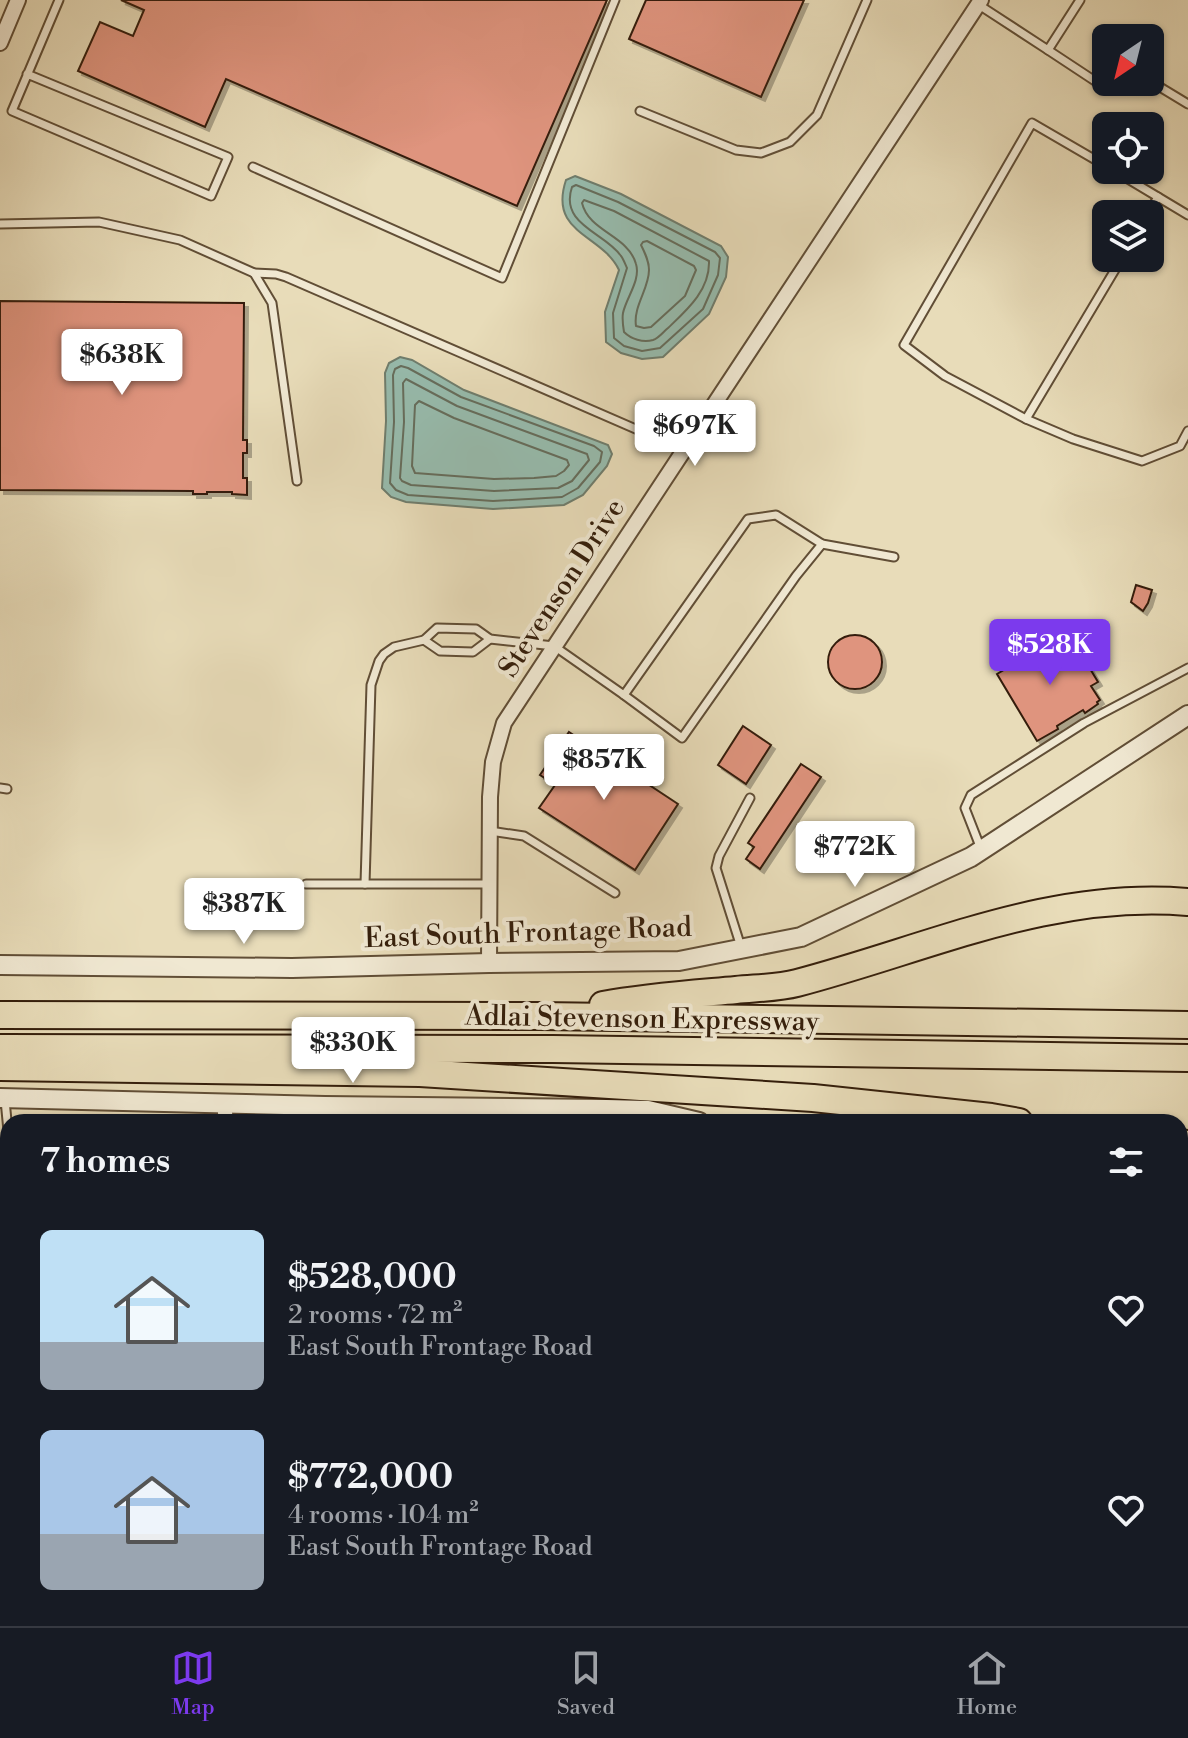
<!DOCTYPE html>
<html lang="en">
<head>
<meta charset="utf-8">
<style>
	:root { --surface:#171b24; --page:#242831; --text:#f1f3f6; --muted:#9ea1a6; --line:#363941; --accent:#7c3aed }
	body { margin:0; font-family:"Libre Bodoni",serif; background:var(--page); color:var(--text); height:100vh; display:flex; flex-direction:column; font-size:30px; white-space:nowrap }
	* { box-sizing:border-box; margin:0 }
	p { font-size:26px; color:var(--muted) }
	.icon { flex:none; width:44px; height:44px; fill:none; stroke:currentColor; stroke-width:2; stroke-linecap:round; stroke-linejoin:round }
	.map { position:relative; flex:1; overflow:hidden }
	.details { position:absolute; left:0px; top:1114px; width:1188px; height:512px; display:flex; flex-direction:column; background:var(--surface); border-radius:24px 24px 0 0; box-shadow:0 2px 6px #0004 }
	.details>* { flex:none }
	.needle { width:52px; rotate:215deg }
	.buttons { position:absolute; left:1092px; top:24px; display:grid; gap:16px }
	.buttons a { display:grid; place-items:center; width:72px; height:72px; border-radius:12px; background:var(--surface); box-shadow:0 2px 6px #0004; font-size:40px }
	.price { position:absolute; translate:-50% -68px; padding:0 18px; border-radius:8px; background:#fff; color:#222; font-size:26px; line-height:52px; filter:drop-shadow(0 2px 4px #0008) }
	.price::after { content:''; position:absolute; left:50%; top:48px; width:24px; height:18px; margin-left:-12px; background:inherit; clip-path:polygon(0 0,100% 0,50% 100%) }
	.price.active { background:var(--accent); color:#fff }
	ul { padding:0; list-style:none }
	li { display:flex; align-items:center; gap:24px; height:200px; padding:0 40px }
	li span { display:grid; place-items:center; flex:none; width:224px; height:160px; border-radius:12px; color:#555 }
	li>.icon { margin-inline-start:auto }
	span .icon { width:96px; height:96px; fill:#fffc; stroke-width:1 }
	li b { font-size:34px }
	h2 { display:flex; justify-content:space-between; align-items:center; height:96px; padding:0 40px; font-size:34px }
	.dock { display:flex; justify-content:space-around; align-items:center; height:112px; border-top:2px solid var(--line); background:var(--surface); font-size:22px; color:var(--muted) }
	.dock a { display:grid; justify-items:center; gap:4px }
	.dock .active { color:var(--accent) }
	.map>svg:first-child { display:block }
	.water { fill:#97bcae; stroke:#6f7d6d; stroke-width:2 }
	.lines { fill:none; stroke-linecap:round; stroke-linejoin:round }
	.shore { stroke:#666d5c; stroke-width:2 }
	.building { fill:#df947e; stroke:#341e0b; stroke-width:2; filter:url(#shadow) }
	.service-casing { stroke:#614e36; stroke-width:11 }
	.minor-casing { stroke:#614e36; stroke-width:18 }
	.tertiary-casing { stroke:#614e36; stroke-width:22 }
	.primary-casing { stroke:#341e0b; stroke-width:26 }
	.motorway-casing { stroke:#341e0b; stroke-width:30 }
	.service { stroke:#f0e8d2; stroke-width:7 }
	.minor { stroke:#f0e8d2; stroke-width:14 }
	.tertiary { stroke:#f0e8d2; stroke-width:18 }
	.primary { stroke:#e8dcb9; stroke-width:22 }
	.motorway { stroke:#e8dcb9; stroke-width:26 }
	.labels { text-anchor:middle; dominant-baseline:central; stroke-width:8; stroke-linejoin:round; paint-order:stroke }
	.street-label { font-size:28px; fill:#341e0b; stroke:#f0e8d2 }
</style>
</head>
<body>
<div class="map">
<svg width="1188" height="1626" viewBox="0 0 1188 1626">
	<defs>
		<filter id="shadow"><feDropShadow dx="4" dy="4" stdDeviation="0" flood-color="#0004"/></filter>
	</defs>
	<rect width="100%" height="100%" fill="#e8dcb9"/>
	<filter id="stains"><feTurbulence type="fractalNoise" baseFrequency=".0025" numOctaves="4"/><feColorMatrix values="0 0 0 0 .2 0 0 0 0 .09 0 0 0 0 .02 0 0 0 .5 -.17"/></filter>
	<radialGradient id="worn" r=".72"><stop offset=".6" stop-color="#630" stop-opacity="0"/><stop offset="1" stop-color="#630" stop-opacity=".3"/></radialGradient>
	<g class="water">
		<path d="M575,176L621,194L721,246L728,257L726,277L709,314L663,357L642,359L621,353L606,342L605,312L619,270C602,234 548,234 566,180Z"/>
		<polygon points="400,357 412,360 464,390 608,445 612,454 607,466 583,495 564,505 493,509 406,502 391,497 382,488 386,421 385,373 389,363"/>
	</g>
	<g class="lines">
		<g class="shore">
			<path d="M576,185L618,202L715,252L720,258L718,275L703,309L660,348L642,351L624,346L614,338L613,313L627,268C626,266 623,258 621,256C606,233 559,225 572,187Z"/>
			<path d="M584,200L614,211L709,261C710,290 687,310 668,328C663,332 659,338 653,340C643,343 631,339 624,332C623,326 622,319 623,313C626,298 641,280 636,264C628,235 589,232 582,203Z"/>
			<path d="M647,241L694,266L696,270L685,296L651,327L644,328L636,326C633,306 649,289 649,270C649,261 645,253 641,245L643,242Z"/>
			<polygon points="401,366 408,368 461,397 594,446 602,452 600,462 578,488 562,497 493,501 408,495 396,490 390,483 394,422 393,375 395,369"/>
			<polygon points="406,379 457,406 587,454 589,460 572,481 558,488 494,491 411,485 402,481 400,478 404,422 403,383"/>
			<polygon points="419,401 454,418 567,460 569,465 564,471 556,476 534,478 494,479 415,473 412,466 415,405"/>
		</g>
	</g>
	<g class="building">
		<polygon points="121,0 607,0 517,206 226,79 205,127 78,71 100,22 133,36 144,10"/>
		<polygon points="646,0 804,0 761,97 629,39"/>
		<polygon points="0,301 244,303 243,440 247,440 247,453 243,453 243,478 247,478 247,495 232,494 232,492 207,492 207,494 193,494 193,491 0,490"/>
		<polygon points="1136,585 1152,590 1148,603 1143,611 1131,602"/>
		<circle cx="855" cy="662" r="27"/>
		<polygon points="1061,636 1076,661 1083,657 1098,682 1091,686 1100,700 1097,702 1098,704 1085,713 1083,710 1057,726 1058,729 1037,741 997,674"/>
		<polygon points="743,726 771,745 746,784 718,765"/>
		<polygon points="569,732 678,804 635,870 539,808 555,785 540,775"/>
		<polygon points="801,764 821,777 760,869 746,859 754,847 748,843"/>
	</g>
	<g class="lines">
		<g class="service-casing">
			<g id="service">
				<polyline points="979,5 1048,50 1080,0"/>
				<polyline points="1048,50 1098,83 1124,82"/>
				<polyline points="27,74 228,157 211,196 12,111 59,0"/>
				<polyline points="1150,81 1188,104"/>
				<polyline points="640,111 736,150 761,153 790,142 817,115 867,0"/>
				<polyline points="1106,166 1032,123 904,345 945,376 1026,419 1073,439 1142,461 1180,446 1188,431"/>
				<polyline points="253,167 502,278 615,0"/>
				<polyline points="1113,170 1188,215"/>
				<polyline points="1148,214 1158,197"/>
				<polyline points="0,224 99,222 180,240 254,273 272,303 297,481"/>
				<polyline points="254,273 276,274 286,277 661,440 683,452"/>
				<polyline points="1026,419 1122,258"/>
				<polyline points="424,640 440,651 473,652 490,639"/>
				<polyline points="624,695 682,738 796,576 822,544"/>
				<polyline points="0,788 7,789"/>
				<polyline points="490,831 524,836 615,893"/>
				<polyline points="981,849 965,808 971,795 1084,723 1188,668"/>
				<polyline points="306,884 489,884"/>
				<polyline points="365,884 371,685 379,661 384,654 394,647 424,640 437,628 476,629 490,639 554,646 624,695 748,519 776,515 822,544 894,557"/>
				<polyline points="741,947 716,868 719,856 750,798"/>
				<polyline points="5,1100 8,1131"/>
				<polyline points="0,1308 8,1314"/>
				<polyline points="0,1346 8,1335"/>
				<polyline points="1180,1472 1188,1477"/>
				<polyline points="1180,1609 1188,1581"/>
				<polyline points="490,1618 503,1626"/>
				<polyline points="701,1618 707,1626"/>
				<polyline points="1107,1618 1119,1626"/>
				<polyline points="1176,1624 1185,1626"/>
			</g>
		</g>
		<g class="minor-casing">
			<g id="minor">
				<polyline points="0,43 18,0"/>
				<polyline points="489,963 490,797 493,762 504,723 981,0"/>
				<polyline points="224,1103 226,1122"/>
				<polyline points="1180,1398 1188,1402"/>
				<polyline points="270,1626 275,1618"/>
			</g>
		</g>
		<g class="tertiary-casing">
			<g id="tertiary">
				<polyline points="0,965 292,968 489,963 679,961 801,937 971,857 1188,715"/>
				<polyline points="0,1098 325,1106 606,1109 648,1110 699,1122"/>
				<polyline points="968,1618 981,1626"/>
				<polyline points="1015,1618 1028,1626"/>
			</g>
		</g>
		<g class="primary-casing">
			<g id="primary">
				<polyline points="1180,1245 1188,1233"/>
				<polyline points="884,1626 889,1618"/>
				<polyline points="933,1626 939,1618"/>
			</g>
		</g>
		<g class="motorway-casing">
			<g id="motorway">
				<path d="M603,1005C647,997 692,994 736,990C756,988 778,988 797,983C927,949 1050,890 1188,902"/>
				<polyline points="0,1015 540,1016 1188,1025"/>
				<polyline points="0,1048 553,1049 1188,1058"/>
				<polyline points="0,1067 420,1073 813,1098 991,1117 1019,1122"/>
				<polyline points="1180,1143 1188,1144"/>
			</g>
		</g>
		<use href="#service" class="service"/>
		<use href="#minor" class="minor"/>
		<use href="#tertiary" class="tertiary"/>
		<use href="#primary" class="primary"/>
		<use href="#motorway" class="motorway"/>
	</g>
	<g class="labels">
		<g class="street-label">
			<text transform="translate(562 588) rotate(-57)">Stevenson Drive</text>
			<text transform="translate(528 933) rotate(-2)">East South Frontage Road</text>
			<text transform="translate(642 1019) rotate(1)">Adlai Stevenson Expressway</text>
		</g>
	</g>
	<rect width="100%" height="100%" filter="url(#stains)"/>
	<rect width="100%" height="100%" fill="url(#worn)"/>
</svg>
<div class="buttons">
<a><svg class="needle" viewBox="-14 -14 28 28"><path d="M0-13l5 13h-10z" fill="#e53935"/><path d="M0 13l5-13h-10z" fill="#9ea1a6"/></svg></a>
<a><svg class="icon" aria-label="locate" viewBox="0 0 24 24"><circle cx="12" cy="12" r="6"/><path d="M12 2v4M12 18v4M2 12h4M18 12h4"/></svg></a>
<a><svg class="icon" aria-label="layers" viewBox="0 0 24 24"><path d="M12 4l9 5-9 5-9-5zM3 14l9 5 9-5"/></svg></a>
</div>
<b class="price" style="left:122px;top:397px">$638K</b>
<b class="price" style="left:695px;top:468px">$697K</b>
<b class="price active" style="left:1050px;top:687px">$528K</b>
<b class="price" style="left:604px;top:802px">$857K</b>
<b class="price" style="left:855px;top:889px">$772K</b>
<b class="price" style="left:244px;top:946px">$387K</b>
<b class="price" style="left:353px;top:1085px">$330K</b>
<section class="details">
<h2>7 homes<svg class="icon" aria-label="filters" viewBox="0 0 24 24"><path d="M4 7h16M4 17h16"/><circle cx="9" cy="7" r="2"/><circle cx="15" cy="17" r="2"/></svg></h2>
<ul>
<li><span style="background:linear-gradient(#bfe0f5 70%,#9aa5b1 0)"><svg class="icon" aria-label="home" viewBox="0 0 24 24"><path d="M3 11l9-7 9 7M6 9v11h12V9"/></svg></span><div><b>$528,000</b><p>2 rooms · 72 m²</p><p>East South Frontage Road</p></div><svg class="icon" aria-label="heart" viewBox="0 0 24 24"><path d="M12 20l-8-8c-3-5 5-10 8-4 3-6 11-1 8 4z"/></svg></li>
<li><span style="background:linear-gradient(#a9c7e8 65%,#9aa5b1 0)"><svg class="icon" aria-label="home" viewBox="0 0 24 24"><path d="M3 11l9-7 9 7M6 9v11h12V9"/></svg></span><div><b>$772,000</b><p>4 rooms · 104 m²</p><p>East South Frontage Road</p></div><svg class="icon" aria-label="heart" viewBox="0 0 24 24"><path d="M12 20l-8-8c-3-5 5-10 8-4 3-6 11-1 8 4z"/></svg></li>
</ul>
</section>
</div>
<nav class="dock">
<a class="active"><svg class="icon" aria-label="map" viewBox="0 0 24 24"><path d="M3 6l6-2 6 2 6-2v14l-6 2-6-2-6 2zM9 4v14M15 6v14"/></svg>Map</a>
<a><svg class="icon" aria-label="saved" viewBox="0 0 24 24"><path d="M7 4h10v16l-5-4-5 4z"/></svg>Saved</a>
<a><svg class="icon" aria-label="home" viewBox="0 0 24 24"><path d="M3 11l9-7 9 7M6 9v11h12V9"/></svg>Home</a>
</nav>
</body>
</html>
